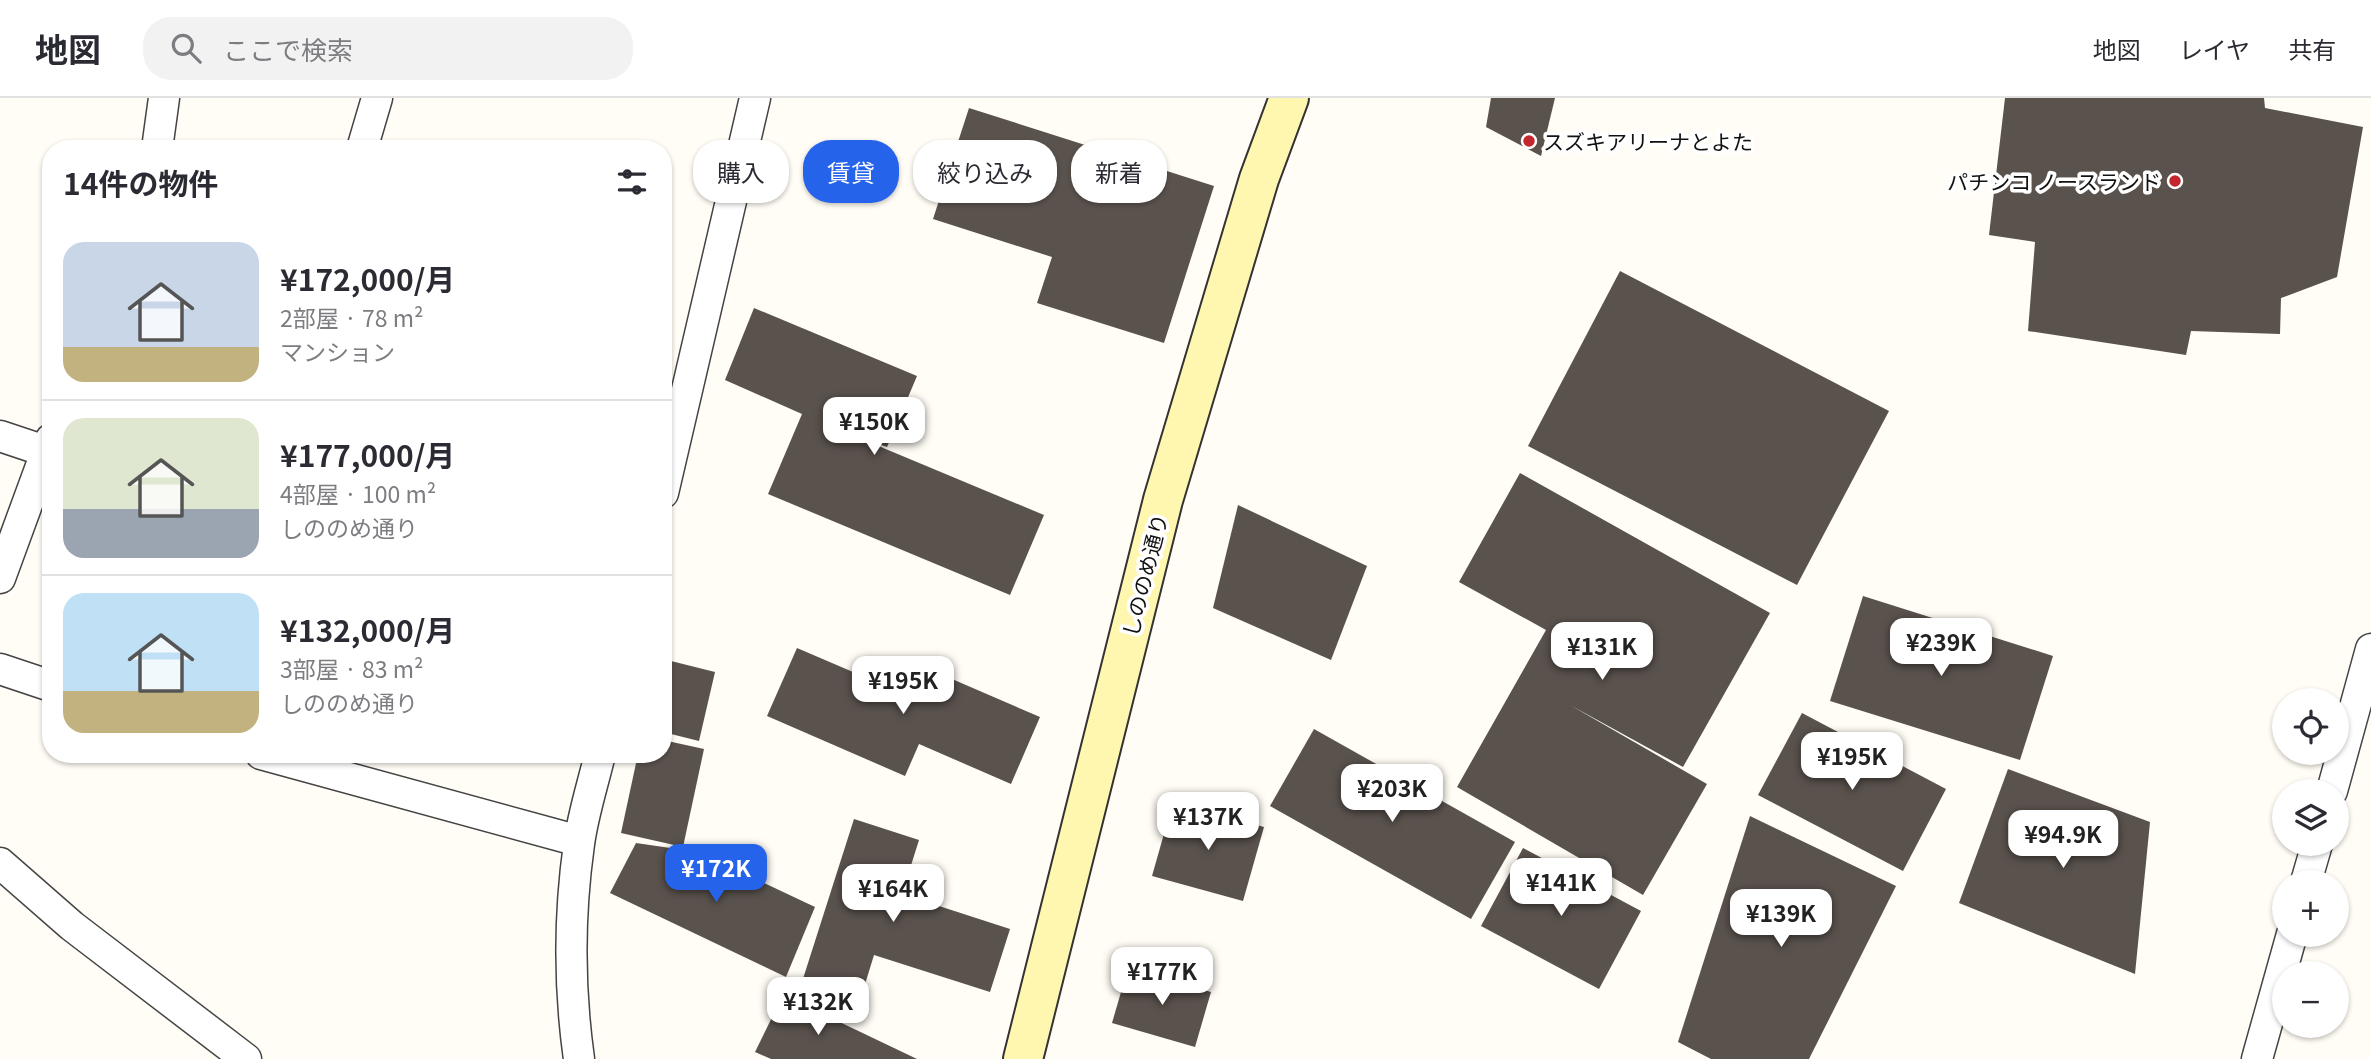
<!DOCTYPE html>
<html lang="ja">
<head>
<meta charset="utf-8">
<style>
	:root { --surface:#fff; --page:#f2f2f3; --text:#2b2b33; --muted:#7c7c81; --line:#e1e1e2; --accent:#2563eb }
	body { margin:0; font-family:Georgia,"Noto Sans JP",serif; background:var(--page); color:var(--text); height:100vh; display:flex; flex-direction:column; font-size:26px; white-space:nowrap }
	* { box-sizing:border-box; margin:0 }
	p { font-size:23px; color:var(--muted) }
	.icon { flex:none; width:38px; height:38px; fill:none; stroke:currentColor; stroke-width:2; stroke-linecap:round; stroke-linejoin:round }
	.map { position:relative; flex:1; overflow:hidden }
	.details { position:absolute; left:42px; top:42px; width:630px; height:623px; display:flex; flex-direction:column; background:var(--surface); border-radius:28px; box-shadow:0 2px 5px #0004 }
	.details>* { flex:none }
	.banner { position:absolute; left:693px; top:42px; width:665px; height:63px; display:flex; gap:14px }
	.tools { position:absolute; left:2272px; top:590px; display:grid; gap:14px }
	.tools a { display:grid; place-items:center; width:77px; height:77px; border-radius:50%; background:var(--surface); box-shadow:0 2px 5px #0004; font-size:35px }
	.price { position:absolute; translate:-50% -60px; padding:0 16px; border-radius:14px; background:#fff; color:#222; font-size:23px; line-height:46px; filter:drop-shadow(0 2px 4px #0008) }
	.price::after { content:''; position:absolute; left:50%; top:42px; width:21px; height:16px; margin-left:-10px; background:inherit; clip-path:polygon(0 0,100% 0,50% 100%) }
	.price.current { background:var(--accent); color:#fff }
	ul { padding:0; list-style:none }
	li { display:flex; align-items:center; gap:21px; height:175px; padding:0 21px }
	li+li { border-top:2px solid var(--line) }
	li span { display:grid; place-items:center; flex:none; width:196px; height:140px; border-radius:21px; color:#555 }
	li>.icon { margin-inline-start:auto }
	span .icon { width:84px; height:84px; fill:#fffc; stroke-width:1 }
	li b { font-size:30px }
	h2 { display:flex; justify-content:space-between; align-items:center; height:84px; padding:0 21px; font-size:30px }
	.chip { padding:0 24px; border-radius:28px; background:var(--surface); box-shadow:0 2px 5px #0004; font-size:24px; line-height:63px }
	.chip.current { background:var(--accent); color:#fff }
	header { display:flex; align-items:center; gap:42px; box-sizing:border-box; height:98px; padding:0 35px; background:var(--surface); border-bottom:2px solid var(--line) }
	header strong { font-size:33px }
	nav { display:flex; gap:38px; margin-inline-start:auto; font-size:24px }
	.search { width:490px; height:63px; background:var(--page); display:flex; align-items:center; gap:18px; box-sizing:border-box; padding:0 24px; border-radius:28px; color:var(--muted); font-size:26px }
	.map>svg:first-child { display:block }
	.building { fill:#5a524d }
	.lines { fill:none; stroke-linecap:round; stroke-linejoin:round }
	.minor-casing { stroke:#444; stroke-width:33 }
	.secondary-casing { stroke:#333; stroke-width:42 }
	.minor { stroke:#fff; stroke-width:30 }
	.secondary { stroke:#fff6b0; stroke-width:38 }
	.poi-dot { fill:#c4262e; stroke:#fff; stroke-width:2.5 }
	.labels { text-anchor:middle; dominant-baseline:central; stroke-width:7; stroke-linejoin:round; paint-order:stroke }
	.poi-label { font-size:21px; fill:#111; stroke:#fff; text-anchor:start }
	.street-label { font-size:21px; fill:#111; stroke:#fff }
</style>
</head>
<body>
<header>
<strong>地図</strong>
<div class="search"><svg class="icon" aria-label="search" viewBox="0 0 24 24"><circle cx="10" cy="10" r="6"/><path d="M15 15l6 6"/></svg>ここで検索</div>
<nav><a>地図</a><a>レイヤ</a><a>共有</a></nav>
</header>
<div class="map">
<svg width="2371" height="961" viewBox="0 0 2371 961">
	<rect width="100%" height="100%" fill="#fffdf5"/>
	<g class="building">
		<polygon points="1491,0 1555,0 1541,58 1486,29"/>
		<polygon points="2005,0 2264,0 2265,10 2363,29 2337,179 2281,200 2280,236 2191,233 2186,257 2028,233 2035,144 1989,137"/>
		<polygon points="969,10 1214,88 1164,245 1037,205 1052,159 933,121"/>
		<polygon points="1620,173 1889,313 1797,487 1528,348"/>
		<polygon points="754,210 917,278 887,349 833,329 1044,417 1010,497 768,396 802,316 725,282"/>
		<polygon points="1520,375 1770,515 1683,669 1570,607 1707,686 1643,797 1457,689 1546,532 1459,484"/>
		<polygon points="1238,407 1367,468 1331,562 1213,510"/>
		<polygon points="1863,498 2053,558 2020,662 1830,603"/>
		<polygon points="797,550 860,577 865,566 899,582 908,562 1040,619 1011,686 919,646 905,678 767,618"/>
		<polygon points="663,561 715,574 699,643 663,634"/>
		<polygon points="1802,615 1946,691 1903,773 1758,697"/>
		<polygon points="1314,631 1515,744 1471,821 1270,708"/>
		<polygon points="663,642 704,651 683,749 621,735 638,656 663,656"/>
		<polygon points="2008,671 2150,724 2135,876 1959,805"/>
		<polygon points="1173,704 1264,729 1243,803 1152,778"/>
		<polygon points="1750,718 1896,788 1809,961 1711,961 1678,944"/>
		<polygon points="854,721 919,742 902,796 1010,831 990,894 874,857 858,909 801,887"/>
		<polygon points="636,745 698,754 815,809 786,879 610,795"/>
		<polygon points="1523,750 1641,813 1599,891 1481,828"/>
		<polygon points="1128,870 1211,894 1195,949 1112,925"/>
		<polygon points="783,897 917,961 771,961 755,954"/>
	</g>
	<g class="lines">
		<g class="minor-casing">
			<g id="minor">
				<polyline points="157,51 164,0"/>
				<polyline points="362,51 377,0"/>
				<polyline points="0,338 51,355"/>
				<polyline points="663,395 755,0"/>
				<polyline points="0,480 51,341"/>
				<polyline points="0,571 51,588"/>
				<polyline points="261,656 579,743"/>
				<polyline points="2332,693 2371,551"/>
				<polyline points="0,765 72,828 246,961"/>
				<polyline points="2306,784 2317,746"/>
				<path d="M579,961C569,890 569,817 579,746C583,716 593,686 600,656"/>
				<polyline points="2257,961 2292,836"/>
			</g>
		</g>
		<g class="secondary-casing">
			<polyline id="secondary" points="1023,961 1163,402 1259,81 1289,0"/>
		</g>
		<use href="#minor" class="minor"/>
		<use href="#secondary" class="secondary"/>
	</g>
	<g class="poi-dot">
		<circle cx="1529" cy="43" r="7"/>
		<circle cx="2175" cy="83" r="7"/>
	</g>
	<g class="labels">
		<g class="poi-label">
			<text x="1543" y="43">スズキアリーナとよた</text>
			<text x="2161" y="83" text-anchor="end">パチンコ ノースランド</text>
		</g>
		<g class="street-label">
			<text transform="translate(1144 477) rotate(-76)">しののめ通り</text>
		</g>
	</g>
</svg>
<div class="tools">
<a><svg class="icon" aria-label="locate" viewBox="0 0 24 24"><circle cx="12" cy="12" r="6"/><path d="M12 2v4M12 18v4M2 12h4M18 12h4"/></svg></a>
<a><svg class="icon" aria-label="layers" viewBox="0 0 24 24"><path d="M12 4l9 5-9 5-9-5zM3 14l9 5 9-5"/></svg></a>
<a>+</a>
<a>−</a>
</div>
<b class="price" style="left:874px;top:359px">¥150K</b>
<b class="price" style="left:1941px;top:580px">¥239K</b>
<b class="price" style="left:1602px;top:584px">¥131K</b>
<b class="price" style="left:903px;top:618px">¥195K</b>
<b class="price" style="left:1852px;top:694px">¥195K</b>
<b class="price" style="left:1392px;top:726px">¥203K</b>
<b class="price" style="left:1208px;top:754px">¥137K</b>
<b class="price" style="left:2063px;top:772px">¥94.9K</b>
<b class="price current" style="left:716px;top:806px">¥172K</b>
<b class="price" style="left:1561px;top:820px">¥141K</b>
<b class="price" style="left:893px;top:826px">¥164K</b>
<b class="price" style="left:1781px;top:851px">¥139K</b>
<b class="price" style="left:1162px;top:909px">¥177K</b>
<b class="price" style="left:818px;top:939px">¥132K</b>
<div class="banner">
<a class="chip">購入</a>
<a class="chip current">賃貸</a>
<a class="chip">絞り込み</a>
<a class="chip">新着</a>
</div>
<section class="details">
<h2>14件の物件<svg class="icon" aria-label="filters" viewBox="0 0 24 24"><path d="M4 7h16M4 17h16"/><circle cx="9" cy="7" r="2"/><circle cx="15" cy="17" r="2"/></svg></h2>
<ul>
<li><span style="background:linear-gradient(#c9d6e8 75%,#c2b280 0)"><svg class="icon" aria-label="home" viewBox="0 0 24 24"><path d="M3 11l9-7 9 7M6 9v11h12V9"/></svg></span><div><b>¥172,000/月</b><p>2部屋 · 78 m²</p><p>マンション</p></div></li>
<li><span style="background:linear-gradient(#dfe7d0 65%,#9aa5b1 0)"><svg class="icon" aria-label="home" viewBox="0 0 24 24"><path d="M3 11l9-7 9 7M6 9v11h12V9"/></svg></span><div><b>¥177,000/月</b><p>4部屋 · 100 m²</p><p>しののめ通り</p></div></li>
<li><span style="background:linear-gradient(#bfe0f5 70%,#c2b280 0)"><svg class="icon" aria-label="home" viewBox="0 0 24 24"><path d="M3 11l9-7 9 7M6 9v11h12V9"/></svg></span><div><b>¥132,000/月</b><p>3部屋 · 83 m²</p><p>しののめ通り</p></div></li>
</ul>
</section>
</div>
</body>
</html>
